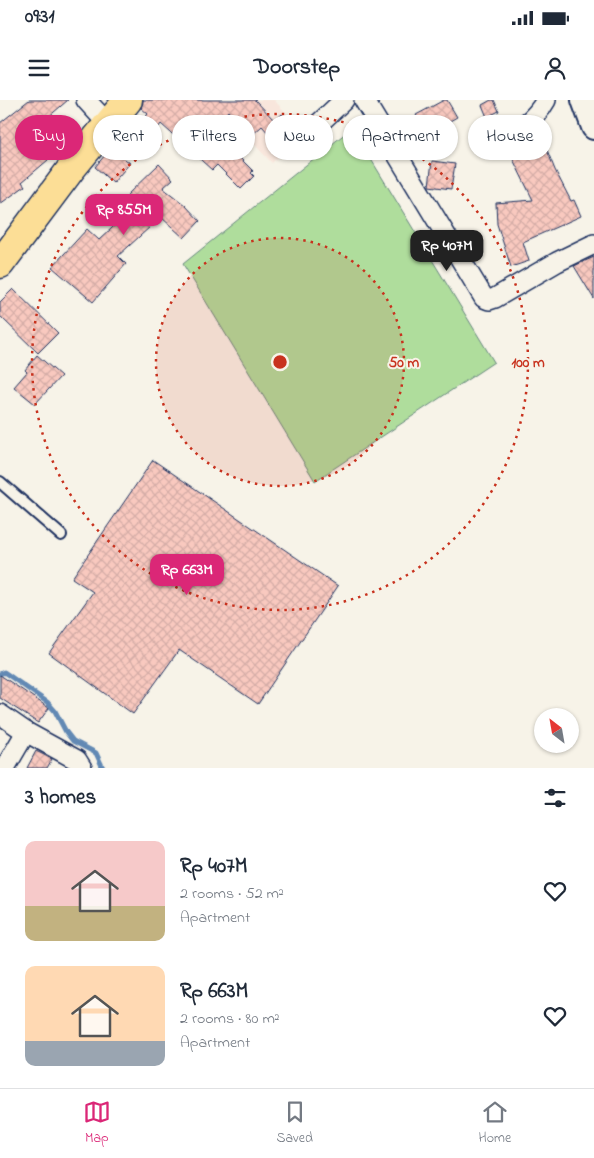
<!DOCTYPE html>
<html lang="en">
<head>
<meta charset="utf-8">
<style>
	:root { --surface:#fff; --page:#f6f6f7; --text:#1f2937; --muted:#747a83; --line:#e0e1e3; --accent:#db2777 }
	body { margin:0; font-family:"Indie Flower",sans-serif; background:var(--page); color:var(--text); height:100vh; display:flex; flex-direction:column; font-size:19px; white-space:nowrap }
	* { box-sizing:border-box; margin:0 }
	p { font-size:16px; color:var(--muted) }
	.icon { flex:none; width:28px; height:28px; fill:none; stroke:currentColor; stroke-width:2; stroke-linecap:round; stroke-linejoin:round }
	.map { position:relative; height:668px; overflow:hidden }
	.sheet { display:flex; flex-direction:column; background:var(--surface); flex:1 }
	.sheet>* { flex:none }
	.hud { position:absolute; left:15px; top:15px; width:565px; height:45px; display:flex; gap:10px }
	.needle { width:32px; rotate:329deg }
	.tools { position:absolute; left:534px; top:608px; display:grid; gap:10px }
	.tools a { display:grid; place-items:center; width:45px; height:45px; border-radius:50%; background:var(--surface); box-shadow:0 1px 4px #0004; font-size:25px }
	.price { position:absolute; translate:-50% -42px; padding:0 11px; border-radius:10px; background:var(--accent); color:#fff; font-size:16px; line-height:32px; filter:drop-shadow(0 1px 2px #0008) }
	.price::after { content:''; position:absolute; left:50%; top:30px; width:15px; height:11px; margin-left:-8px; background:inherit; clip-path:polygon(0 0,100% 0,50% 100%) }
	.price.selected { background:#222; color:#fff }
	ul { padding:0; list-style:none }
	li { display:flex; align-items:center; gap:15px; height:125px; padding:0 25px }
	li span { display:grid; place-items:center; flex:none; width:140px; height:100px; border-radius:10px; color:#555 }
	li>.icon { margin-inline-start:auto }
	span .icon { width:60px; height:60px; fill:#fffc; stroke-width:1 }
	li b { font-size:21px }
	h2 { display:flex; justify-content:space-between; align-items:center; height:60px; padding:0 25px; font-size:21px }
	.pill { padding:0 18px; border-radius:22px; background:var(--surface); box-shadow:0 1px 4px #0004; font-size:18px; line-height:45px }
	.pill.selected { background:var(--accent); color:#fff }
	.status { display:flex; justify-content:space-between; align-items:center; height:35px; padding:0 25px; background:var(--surface); direction:ltr }
	.status svg { height:14px; fill:currentColor }
	header { display:flex; justify-content:space-between; align-items:center; height:65px; padding:0 25px; background:var(--surface); font-size:22px; font-weight:700 }
	.dock { display:flex; justify-content:space-around; align-items:center; height:70px; border-top:1px solid var(--line); background:var(--surface); font-size:14px; color:var(--muted) }
	.dock a { display:grid; justify-items:center; gap:2px }
	.dock .selected { color:var(--accent) }
	.map>svg:first-child { display:block }
	.built { fill:#f8e6dc }
	.park { fill:#afdd9c; stroke:#65867d }
	.lines { fill:none; stroke-linecap:round; stroke-linejoin:round }
	.stream { stroke:#6289b4; stroke-width:5 }
	.building { fill:url(#building-cross-hatch); stroke:#1b2f5e }
	.service-casing { stroke:#1b2f5e; stroke-width:14 }
	.minor-casing { stroke:#1b2f5e; stroke-width:22 }
	.tertiary-casing { stroke:#1b2f5e; stroke-width:28 }
	.primary-casing { stroke:#1b2f5e; stroke-width:31 }
	.service { stroke:#f7f3e8; stroke-width:10 }
	.minor { stroke:#f7f3e8; stroke-width:19 }
	.tertiary { stroke:#f7f3e8; stroke-width:24 }
	.primary { stroke:#fcde96; stroke-width:28 }
	.ring { fill:none; stroke:#c8321e; stroke-width:2.5; stroke-dasharray:2.5 5 }
	.centre { fill:#c8321e; stroke:#f7f3e8; stroke-width:2.5 }
	.ring-label { font-size:15px; text-anchor:middle; font-weight:bold; fill:#c8321e; stroke:#f7f3e8; stroke-width:4; stroke-linejoin:round; paint-order:stroke }
</style>
</head>
<body>
<div class="status"><b>09:31</b><svg viewBox="0 0 49 12"><path d="M0 12V9h3v3zM5 12V6h3v6zM10 12V3h3v9zM15 12V0h3v12zM26 1h20v11H26zM47 4h2v5h-2z"/></svg></div>
<header><svg class="icon" aria-label="menu" viewBox="0 0 24 24"><path d="M4 6h16M4 12h16M4 18h16"/></svg>Doorstep<svg class="icon" aria-label="person" viewBox="0 0 24 24"><circle cx="12" cy="8" r="4"/><path d="M4 21q1-7 8-7t8 7"/></svg></header>
<div class="map">
<svg width="594" height="668" viewBox="0 0 594 668">
	<defs>
		<pattern id="building-cross-hatch" width="8" height="8" patternUnits="userSpaceOnUse" patternTransform="scale(1.25)"><rect width="8" height="8" fill="#f9c9bf"/><path d="M0 0l8 8M0 8l8-8" fill="none" stroke="#d5ada7"/></pattern>
	</defs>
	<rect width="100%" height="100%" fill="#f7f3e8"/>
	<filter id="ink" filterUnits="userSpaceOnUse"><feTurbulence type="fractalNoise" baseFrequency=".02" numOctaves="2"/><feDisplacementMap in="SourceGraphic" scale="10" xChannelSelector="R" yChannelSelector="G"/><feConvolveMatrix kernelMatrix="1 2 1 2 8 2 1 2 1" color-interpolation-filters="sRGB"/></filter>
	<g filter="url(#ink)">
		<polygon class="built" points="212,0 274,0 304,32 272,63"/>
		<polygon class="park" points="352,28 494,262 315,381 183,164"/>
		<g class="lines">
			<polyline class="stream" points="0,574 4,572 47,602 55,611 66,632 73,641 96,653 103,668"/>
		</g>
		<g class="building">
			<polygon points="29,0 68,0 39,25 51,39 39,49 48,60 22,82 25,86 0,104 0,23"/>
			<polygon points="143,0 255,0 275,21 282,14 295,29 278,44 262,26 251,36 228,11 206,36 229,59 235,53 253,71 251,73 254,76 241,89 217,65 212,70 161,24 152,36 138,25 148,14 141,8"/>
			<polygon points="444,0 447,0 457,17 427,34 416,15"/>
			<polygon points="491,0 494,0 499,11 487,17 482,5"/>
			<polygon points="539,30 555,70 571,101 574,100 581,116 523,142 529,161 511,167 497,124 496,103 533,100 507,47"/>
			<polygon points="111,48 130,63 113,83 95,67"/>
			<polygon points="432,61 455,64 451,89 429,86"/>
			<polygon points="159,64 173,79 163,88 185,105 200,121 184,138 161,117 118,156 126,164 93,202 52,167 87,129 99,140 138,104 127,95"/>
			<polygon points="594,157 594,199 574,166"/>
			<polygon points="13,189 58,233 38,253 0,216 0,202"/>
			<polygon points="37,255 61,276 35,304 14,287 27,272 25,270"/>
			<polygon points="153,360 338,486 258,604 179,550 133,614 49,553 93,492 72,478"/>
			<polygon points="0,575 49,608 38,623 0,598"/>
			<polygon points="36,651 52,659 47,668 27,668"/>
		</g>
		<g class="lines">
			<g class="service-casing">
				<polyline id="service" points="0,382 61,435"/>
			</g>
			<g class="minor-casing">
				<g id="minor">
					<polyline points="86,0 108,24"/>
					<polyline points="364,0 484,198 489,200 495,198 557,162 594,144"/>
					<path d="M496,40C519,29 533,23 546,0"/>
					<polyline points="297,44 344,0"/>
					<polyline points="0,614 26,632 77,660 82,668"/>
					<polyline points="5,668 26,632"/>
				</g>
			</g>
			<g class="tertiary-casing">
				<polyline id="tertiary" points="584,0 594,27"/>
			</g>
			<g class="primary-casing">
				<polyline id="primary" points="0,164 71,69 128,0"/>
			</g>
			<use href="#service" class="service"/>
			<use href="#minor" class="minor"/>
			<use href="#tertiary" class="tertiary"/>
			<use href="#primary" class="primary"/>
		</g>
	</g>
	<circle cx="280" cy="262" r="124" fill="#c8321e" fill-opacity=".12"/>
	<g class="ring">
		<circle cx="280" cy="262" r="124"/>
		<circle cx="280" cy="262" r="248"/>
	</g>
	<circle cx="280" cy="262" r="8" class="centre"/>
	<g class="ring-label">
		<text x="404" y="267">50 m</text>
		<text x="528" y="267">100 m</text>
	</g>
</svg>
<div class="tools">
<a><svg class="needle" viewBox="-14 -14 28 28"><path d="M0-13l5 13h-10z" fill="#e53935"/><path d="M0 13l5-13h-10z" fill="#747a83"/></svg></a>
</div>
<b class="price" style="left:124px;top:136px">Rp 855M</b>
<b class="price selected" style="left:447px;top:172px">Rp 407M</b>
<b class="price" style="left:187px;top:496px">Rp 663M</b>
<div class="hud">
<a class="pill selected">Buy</a>
<a class="pill">Rent</a>
<a class="pill">Filters</a>
<a class="pill">New</a>
<a class="pill">Apartment</a>
<a class="pill">House</a>
</div>
</div>
<section class="sheet">
<h2>3 homes<svg class="icon" aria-label="filters" viewBox="0 0 24 24"><path d="M4 7h16M4 17h16"/><circle cx="9" cy="7" r="2"/><circle cx="15" cy="17" r="2"/></svg></h2>
<ul>
<li><span style="background:linear-gradient(#f6c9c9 65%,#c2b280 0)"><svg class="icon" aria-label="home" viewBox="0 0 24 24"><path d="M3 11l9-7 9 7M6 9v11h12V9"/></svg></span><div><b>Rp 407M</b><p>2 rooms · 52 m²</p><p>Apartment</p></div><svg class="icon" aria-label="heart" viewBox="0 0 24 24"><path d="M12 20l-8-8c-3-5 5-10 8-4 3-6 11-1 8 4z"/></svg></li>
<li><span style="background:linear-gradient(#ffd9b3 75%,#9aa5b1 0)"><svg class="icon" aria-label="home" viewBox="0 0 24 24"><path d="M3 11l9-7 9 7M6 9v11h12V9"/></svg></span><div><b>Rp 663M</b><p>2 rooms · 80 m²</p><p>Apartment</p></div><svg class="icon" aria-label="heart" viewBox="0 0 24 24"><path d="M12 20l-8-8c-3-5 5-10 8-4 3-6 11-1 8 4z"/></svg></li>
</ul>
</section>
<nav class="dock">
<a class="selected"><svg class="icon" aria-label="map" viewBox="0 0 24 24"><path d="M3 6l6-2 6 2 6-2v14l-6 2-6-2-6 2zM9 4v14M15 6v14"/></svg>Map</a>
<a><svg class="icon" aria-label="saved" viewBox="0 0 24 24"><path d="M7 4h10v16l-5-4-5 4z"/></svg>Saved</a>
<a><svg class="icon" aria-label="home" viewBox="0 0 24 24"><path d="M3 11l9-7 9 7M6 9v11h12V9"/></svg>Home</a>
</nav>
</body>
</html>
